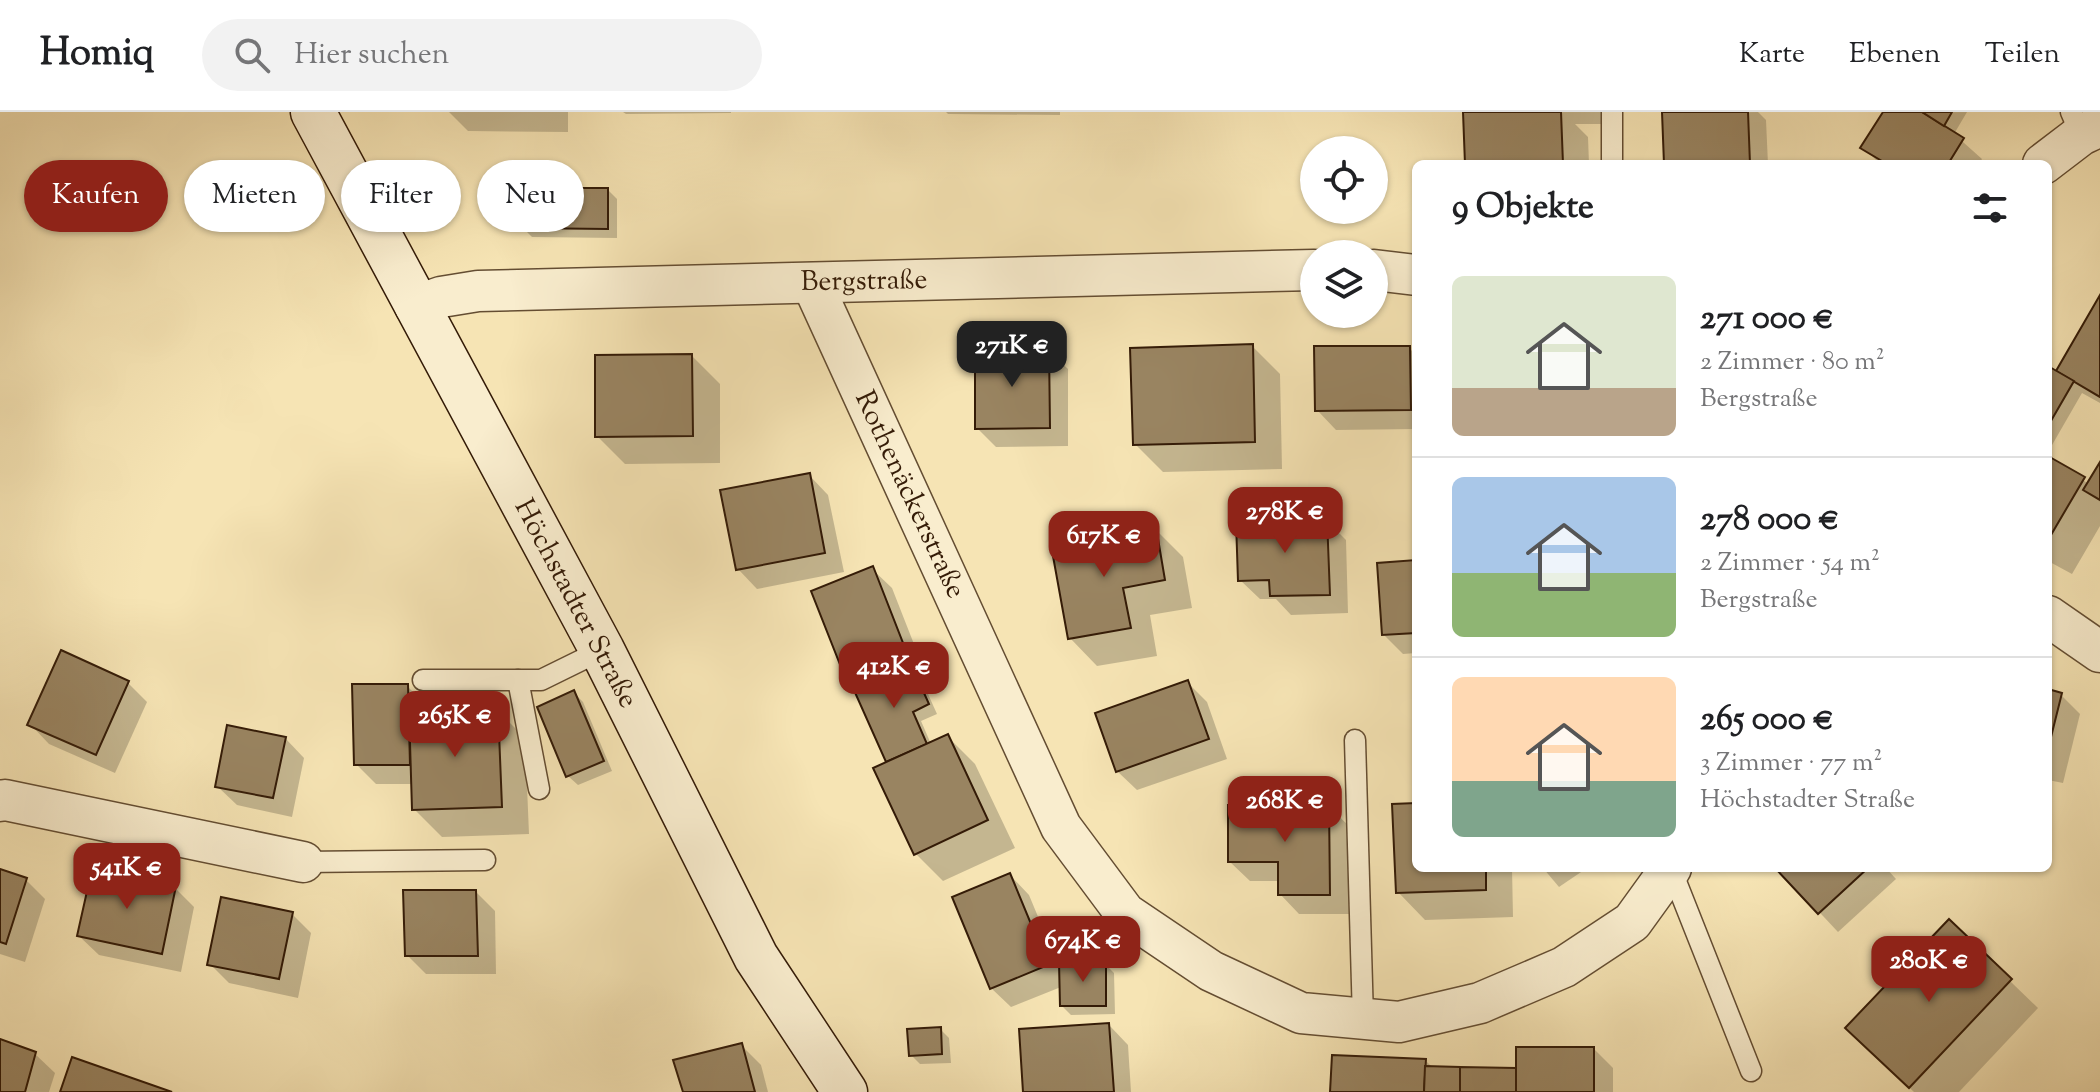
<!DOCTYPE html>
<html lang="de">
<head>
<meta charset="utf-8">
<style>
	:root { --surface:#fff; --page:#f2f2f2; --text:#202124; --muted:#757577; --line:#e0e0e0; --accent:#8f2418 }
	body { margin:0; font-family:"Sorts Mill Goudy",serif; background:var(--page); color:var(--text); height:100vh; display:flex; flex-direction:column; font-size:30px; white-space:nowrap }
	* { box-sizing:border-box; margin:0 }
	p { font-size:26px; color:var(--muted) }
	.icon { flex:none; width:44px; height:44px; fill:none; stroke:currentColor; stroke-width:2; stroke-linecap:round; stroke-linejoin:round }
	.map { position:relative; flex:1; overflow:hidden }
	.drawer { position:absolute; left:1412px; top:48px; width:640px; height:712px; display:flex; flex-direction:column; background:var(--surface); border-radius:12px; box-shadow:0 2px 6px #0004 }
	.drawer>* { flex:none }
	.hud { position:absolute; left:24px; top:48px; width:760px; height:72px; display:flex; gap:16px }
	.fabs { position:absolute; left:1300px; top:24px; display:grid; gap:16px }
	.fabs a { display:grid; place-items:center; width:88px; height:88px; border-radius:50%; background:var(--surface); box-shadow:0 2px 6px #0004; font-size:40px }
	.price { position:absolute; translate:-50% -68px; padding:0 18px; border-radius:16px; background:var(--accent); color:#fff; font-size:26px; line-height:52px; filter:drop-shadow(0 2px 4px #0008) }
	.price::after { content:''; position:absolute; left:50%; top:48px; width:24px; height:18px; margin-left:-12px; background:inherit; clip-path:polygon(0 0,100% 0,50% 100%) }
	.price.on { background:#222; color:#fff }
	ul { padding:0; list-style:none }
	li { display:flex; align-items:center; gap:24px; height:200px; padding:0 40px }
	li+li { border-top:2px solid var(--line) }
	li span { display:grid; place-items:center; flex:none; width:224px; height:160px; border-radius:12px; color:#555 }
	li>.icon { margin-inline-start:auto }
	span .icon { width:96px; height:96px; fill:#fffc; stroke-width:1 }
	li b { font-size:34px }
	h2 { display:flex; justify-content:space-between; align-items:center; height:96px; padding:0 40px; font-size:34px }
	.tag { padding:0 28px; border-radius:36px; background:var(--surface); box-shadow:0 2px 6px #0004; font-size:28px; line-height:72px }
	.tag.on { background:var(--accent); color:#fff }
	header { display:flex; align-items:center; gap:48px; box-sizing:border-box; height:112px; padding:0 40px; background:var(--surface); border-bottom:2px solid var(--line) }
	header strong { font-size:38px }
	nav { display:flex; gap:44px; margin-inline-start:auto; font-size:28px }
	.search { width:560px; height:72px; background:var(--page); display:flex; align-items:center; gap:20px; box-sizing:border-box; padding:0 28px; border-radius:44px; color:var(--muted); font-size:30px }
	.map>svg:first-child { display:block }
	.shadow { fill:#0003 }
	.building { fill:#998461; stroke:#341b07; stroke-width:2 }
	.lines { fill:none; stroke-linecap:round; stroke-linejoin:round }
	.lane-casing { stroke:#644d32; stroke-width:23 }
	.street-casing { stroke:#644d32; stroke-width:43 }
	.secondary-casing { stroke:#341b07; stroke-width:47 }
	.lane { stroke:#f9edce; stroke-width:20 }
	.street { stroke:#f9edce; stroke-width:40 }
	.secondary { stroke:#f9edce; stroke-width:44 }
	.labels { text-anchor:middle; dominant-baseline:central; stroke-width:8; stroke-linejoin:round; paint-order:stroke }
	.street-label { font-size:28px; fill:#341b07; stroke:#f9edce }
</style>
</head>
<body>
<header>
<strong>Homiq</strong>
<div class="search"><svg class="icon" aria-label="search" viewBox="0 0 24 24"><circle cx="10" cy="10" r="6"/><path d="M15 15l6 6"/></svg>Hier suchen</div>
<nav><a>Karte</a><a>Ebenen</a><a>Teilen</a></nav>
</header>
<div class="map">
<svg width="2100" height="980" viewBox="0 0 2100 980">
	<rect width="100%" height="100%" fill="#f6e4b4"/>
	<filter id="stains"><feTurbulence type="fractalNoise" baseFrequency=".0025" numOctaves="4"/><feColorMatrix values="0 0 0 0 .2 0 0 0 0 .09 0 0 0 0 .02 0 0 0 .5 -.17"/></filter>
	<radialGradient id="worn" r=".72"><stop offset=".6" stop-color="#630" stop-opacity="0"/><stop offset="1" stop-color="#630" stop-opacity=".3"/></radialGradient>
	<g class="shadow">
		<polygon points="449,0 568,0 568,20 468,19"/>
		<polygon points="623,0 731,0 731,1 626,2"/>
		<polygon points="946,0 1060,0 1060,3 948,2"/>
		<polygon points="1465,0 1601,0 1601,12 1575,12 1588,25 1589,52 1467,52"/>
		<polygon points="1688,0 1758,0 1766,8 1768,52 1666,52"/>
		<polygon points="1885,0 1967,0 1954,22 1982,47 1979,52 1880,52 1863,35"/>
		<polygon points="608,78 617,87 617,126 532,125 522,115"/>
		<polygon points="2100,187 2100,291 2082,281 2048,340 2048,256 2057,261"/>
		<polygon points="1252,234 1280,262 1282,357 1163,360 1135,332"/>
		<polygon points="1409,236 1416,243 1416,317 1336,318 1317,298"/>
		<polygon points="1048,238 1068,257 1068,334 996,335 977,316"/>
		<polygon points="692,244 720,272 720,351 625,352 597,324"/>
		<polygon points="2048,346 2089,372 2100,354 2100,414 2072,462 2048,449"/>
		<polygon points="809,363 828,383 844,460 757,477 738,457"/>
		<polygon points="1326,408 1346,428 1348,501 1291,503 1276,487 1260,487 1240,468"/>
		<polygon points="1155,417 1183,445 1192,496 1150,503 1157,544 1097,554 1070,526"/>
		<polygon points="1416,450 1416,541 1403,542 1383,522"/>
		<polygon points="872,457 892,476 921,550 911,554 919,562 937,602 921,609 931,632 947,624 975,652 1015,736 943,769 916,742 889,651 855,577 863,574 843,554"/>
		<polygon points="128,571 147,590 115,661 49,632 30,612"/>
		<polygon points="1188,571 1207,590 1227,647 1137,678 1117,659"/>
		<polygon points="407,574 426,593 426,599 497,598 525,626 529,722 442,725 414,697 413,672 376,672 356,652"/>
		<polygon points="2048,579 2061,583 2080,602 2063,671 2048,668"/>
		<polygon points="573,580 583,590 612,659 578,673 568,664"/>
		<polygon points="285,626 304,646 292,705 237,693 217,674"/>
		<polygon points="1416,693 1416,756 1512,756 1513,805 1425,808 1398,780"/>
		<polygon points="1328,694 1348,713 1349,802 1299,802 1280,782 1280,769 1250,769 1230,750"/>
		<polygon points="1543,756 1587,756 1559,775"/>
		<polygon points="1778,756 1886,756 1896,767 1838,820"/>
		<polygon points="0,759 26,768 45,787 25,850 0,842"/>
		<polygon points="1010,763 1029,783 1061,860 1105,852 1114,861 1115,902 1071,903 1062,894 1061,875 1011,895 991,876"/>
		<polygon points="175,776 194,795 181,860 99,843 79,824"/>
		<polygon points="476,780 495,799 496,862 426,862 407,843"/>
		<polygon points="292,802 311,821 298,886 229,871 210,852"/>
		<polygon points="1949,810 2038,896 1959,980 1914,980 1876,944"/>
		<polygon points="1109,913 1128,933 1131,980 1025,980"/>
		<polygon points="940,917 949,926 951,951 920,952 911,943"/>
		<polygon points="0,930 35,942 55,961 49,980 0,980"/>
		<polygon points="741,933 761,953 768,980 685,980"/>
		<polygon points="1594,937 1613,956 1613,980 1332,980 1425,948 1433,956 1518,958"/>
	</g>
	<g class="building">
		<polygon points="1463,0 1561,0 1563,52 1465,52"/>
		<polygon points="1662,0 1748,0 1750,52 1664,52"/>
		<polygon points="1883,0 1922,0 1964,26 1948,52 1887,52 1860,36"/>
		<polygon points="1922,0 1952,0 1944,14"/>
		<polygon points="520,76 608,76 608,117 520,116"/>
		<polygon points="2100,183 2100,285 2056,259"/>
		<polygon points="1253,232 1255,330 1133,333 1130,236"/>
		<polygon points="1314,234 1410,234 1411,298 1315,299"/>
		<polygon points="1049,236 1050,316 975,317 975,237"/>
		<polygon points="692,242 693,324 595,325 595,243"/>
		<polygon points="2048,254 2074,269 2048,314"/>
		<polygon points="2048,344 2085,365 2048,428"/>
		<polygon points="2100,350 2100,388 2083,378"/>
		<polygon points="810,361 825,441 736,458 720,378"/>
		<polygon points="1327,406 1330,483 1270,484 1269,468 1238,469 1236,409"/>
		<polygon points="1156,415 1165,468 1123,476 1131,516 1068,527 1051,433"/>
		<polygon points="1416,448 1416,521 1382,523 1377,451"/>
		<polygon points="873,454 903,531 841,555 811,479"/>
		<polygon points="61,538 129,569 96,643 27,613"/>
		<polygon points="910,550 929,592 913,600 927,632 886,650 853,576"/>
		<polygon points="1188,568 1209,627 1116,660 1095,601"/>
		<polygon points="352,572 408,572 410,653 354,653"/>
		<polygon points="2048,577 2062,581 2048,637"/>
		<polygon points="574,578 604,649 566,665 537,595"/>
		<polygon points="498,596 502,695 412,698 409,597"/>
		<polygon points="227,613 286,625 273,686 215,675"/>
		<polygon points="948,622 988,708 914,743 873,656"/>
		<polygon points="1416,691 1416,756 1486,756 1486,778 1396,781 1392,692"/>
		<polygon points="1329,692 1330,783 1278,783 1278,750 1228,750 1228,693"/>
		<polygon points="1775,756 1868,756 1818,802"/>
		<polygon points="0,757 27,766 6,832 0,830"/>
		<polygon points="92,757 176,774 162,842 77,824"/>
		<polygon points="1010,761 1048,853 990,877 952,785"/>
		<polygon points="403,778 476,778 478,844 405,844"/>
		<polygon points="221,785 293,800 279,867 207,853"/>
		<polygon points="1949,807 2012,867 1909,976 1845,916"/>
		<polygon points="1059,850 1106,850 1106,894 1060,894"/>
		<polygon points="1109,911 1114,980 1023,980 1019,917"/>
		<polygon points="941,915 942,942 909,944 907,917"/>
		<polygon points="0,927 36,940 25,980 0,980"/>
		<polygon points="742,931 755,980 683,980 673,948"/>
		<rect x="1516" y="935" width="78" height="45"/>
		<polygon points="1332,943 1426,947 1424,980 1330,980"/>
		<polygon points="72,945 172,980 60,980"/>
		<polygon points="1425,954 1460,955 1460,980 1424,980"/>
		<polygon points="1460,955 1516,956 1516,980 1460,980"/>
	</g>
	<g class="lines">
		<g class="lane-casing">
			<g id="lane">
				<polyline points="1612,0 1612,52"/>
				<polyline points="2071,0 2081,23"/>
				<polyline points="423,568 541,568 602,538"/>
				<polyline points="518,568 539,677"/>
				<polyline points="1355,628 1363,907"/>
				<polyline points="303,750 485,748"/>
				<polyline points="1671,757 1751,959"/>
			</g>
		</g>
		<g class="street-casing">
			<g id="street">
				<polyline points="2043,52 2081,23 2100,14"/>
				<polyline points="1374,158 1416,163"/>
				<polyline points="812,171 1061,715 1125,801 1211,859 1301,901 1399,910 1480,891 1564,855 1632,810 1671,756"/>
				<polyline points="415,194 441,185 478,179 1314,158"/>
				<polyline points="2048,504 2100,540"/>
				<polyline points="0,689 5,688 303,750"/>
			</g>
		</g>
		<g class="secondary-casing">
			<polyline id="secondary" points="313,0 602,538 756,845 845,980"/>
		</g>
		<use href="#lane" class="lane"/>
		<use href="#street" class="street"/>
		<use href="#secondary" class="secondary"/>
	</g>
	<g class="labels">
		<g class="street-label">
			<text transform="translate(864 170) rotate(-1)">Bergstraße</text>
			<text transform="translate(909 383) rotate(65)">Rothenäckerstraße</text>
			<text transform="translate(575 492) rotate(62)">Höchstadter Straße</text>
		</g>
	</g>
	<rect width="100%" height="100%" filter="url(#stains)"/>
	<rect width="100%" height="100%" fill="url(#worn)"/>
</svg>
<div class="fabs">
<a><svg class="icon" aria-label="locate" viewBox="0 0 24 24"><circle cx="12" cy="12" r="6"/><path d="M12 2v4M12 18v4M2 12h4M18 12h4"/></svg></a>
<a><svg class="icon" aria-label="layers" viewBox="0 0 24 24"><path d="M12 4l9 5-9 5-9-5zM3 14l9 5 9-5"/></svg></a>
</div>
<b class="price on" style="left:1012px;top:277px">271K €</b>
<b class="price" style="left:1285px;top:443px">278K €</b>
<b class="price" style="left:1104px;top:467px">617K €</b>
<b class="price" style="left:894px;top:598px">412K €</b>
<b class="price" style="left:455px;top:647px">265K €</b>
<b class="price" style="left:1285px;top:732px">268K €</b>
<b class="price" style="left:127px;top:799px">541K €</b>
<b class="price" style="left:1083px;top:872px">674K €</b>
<b class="price" style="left:1929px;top:892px">280K €</b>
<div class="hud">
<a class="tag on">Kaufen</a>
<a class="tag">Mieten</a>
<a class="tag">Filter</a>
<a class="tag">Neu</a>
</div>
<section class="drawer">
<h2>9 Objekte<svg class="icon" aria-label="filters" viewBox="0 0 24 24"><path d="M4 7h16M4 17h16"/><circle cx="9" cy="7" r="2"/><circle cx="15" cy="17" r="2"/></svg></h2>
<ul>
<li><span style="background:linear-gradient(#dfe7d0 70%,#b9a48a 0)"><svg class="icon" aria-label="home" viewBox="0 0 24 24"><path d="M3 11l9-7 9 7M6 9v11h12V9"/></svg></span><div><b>271 000 €</b><p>2 Zimmer · 80 m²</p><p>Bergstraße</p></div></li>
<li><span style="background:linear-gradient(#a9c7e8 60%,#8fb573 0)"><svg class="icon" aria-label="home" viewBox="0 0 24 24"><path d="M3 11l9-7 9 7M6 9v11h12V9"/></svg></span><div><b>278 000 €</b><p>2 Zimmer · 54 m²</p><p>Bergstraße</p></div></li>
<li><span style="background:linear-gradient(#ffd9b3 65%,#7fa58c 0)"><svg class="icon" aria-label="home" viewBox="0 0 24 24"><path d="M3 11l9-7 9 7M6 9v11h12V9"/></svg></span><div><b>265 000 €</b><p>3 Zimmer · 77 m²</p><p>Höchstadter Straße</p></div></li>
</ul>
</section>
</div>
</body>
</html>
